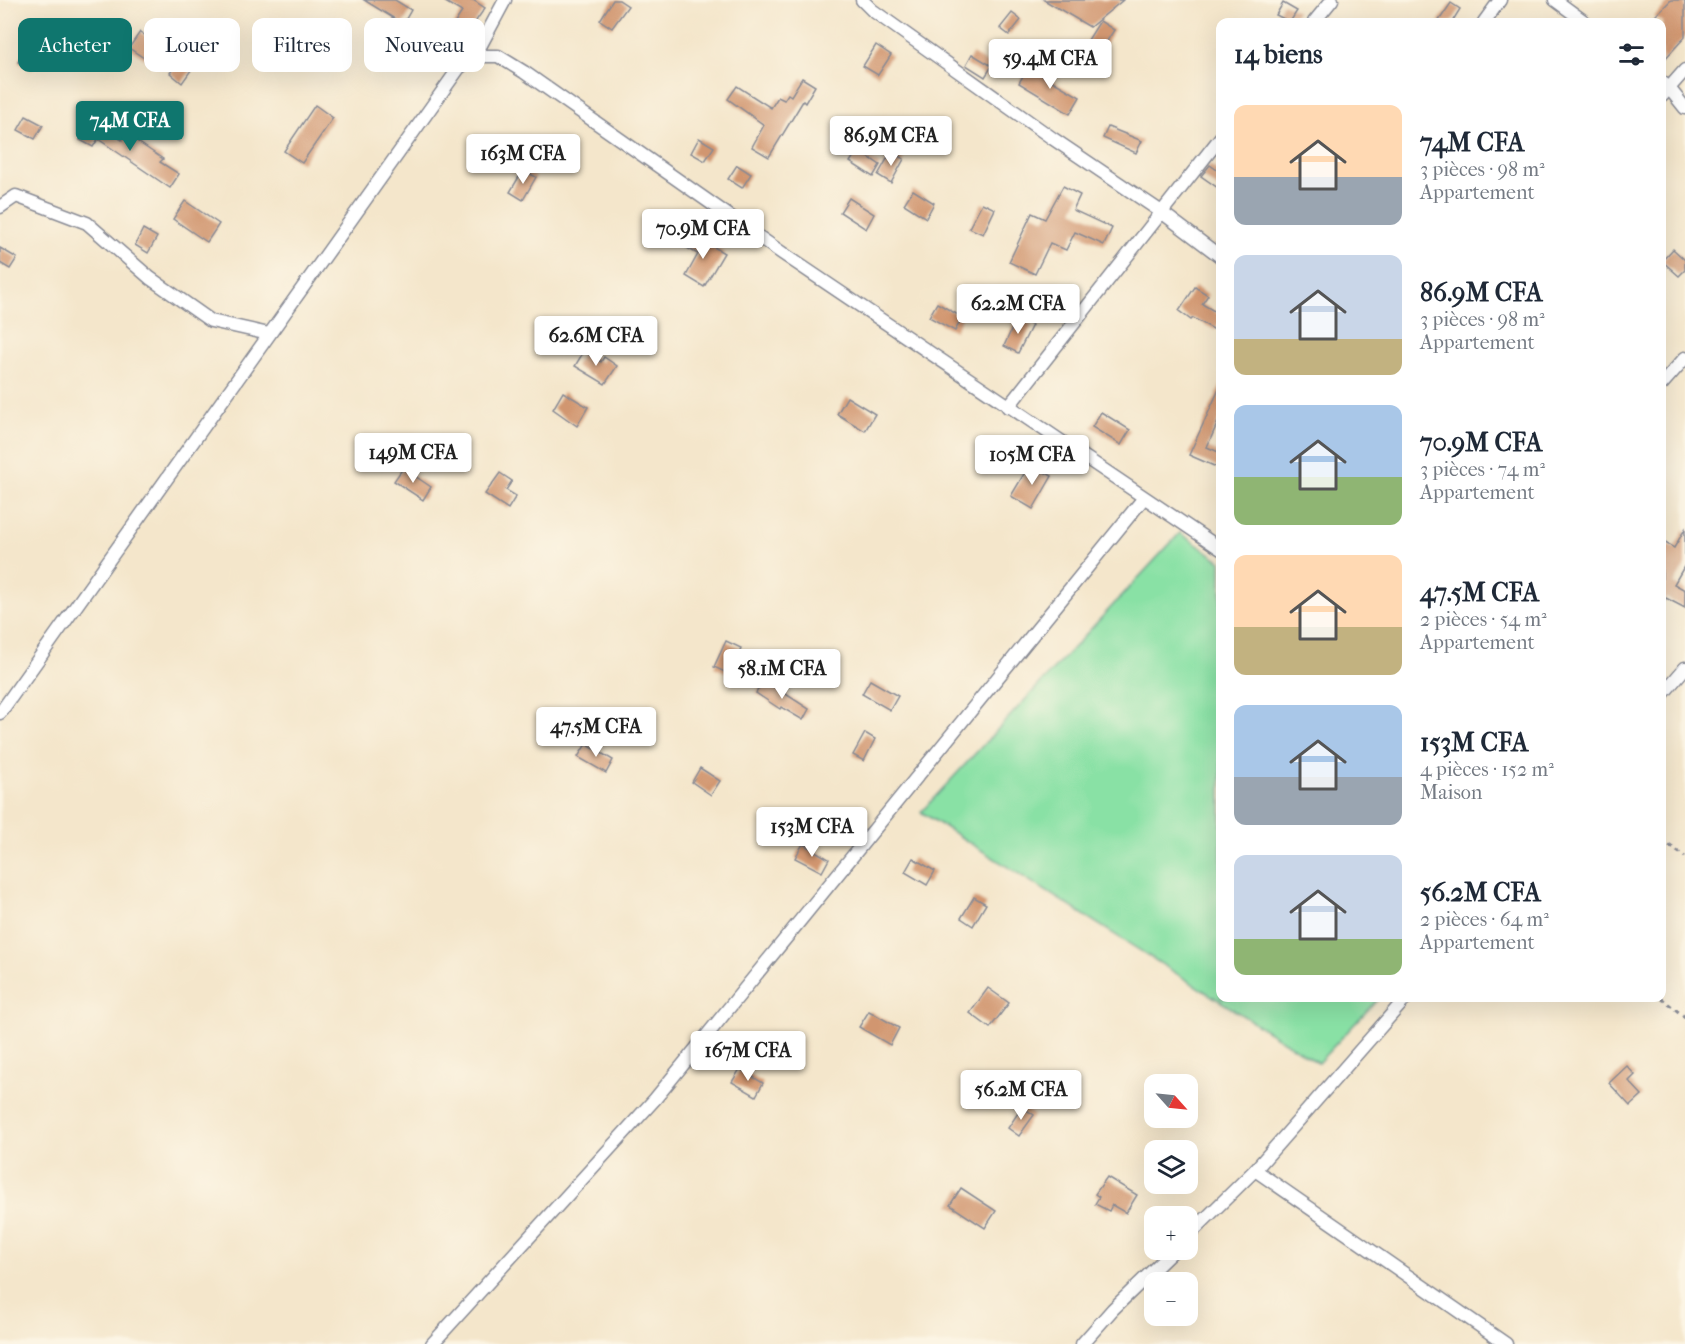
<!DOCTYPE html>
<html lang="fr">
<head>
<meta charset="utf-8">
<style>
	:root { --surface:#fff; --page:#f6f6f7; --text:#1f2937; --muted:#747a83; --accent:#0f766e }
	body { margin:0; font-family:"IM FELL French Canon",serif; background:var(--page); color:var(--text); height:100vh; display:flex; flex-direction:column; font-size:22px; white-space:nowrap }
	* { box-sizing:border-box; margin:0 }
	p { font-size:20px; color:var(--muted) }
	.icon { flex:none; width:33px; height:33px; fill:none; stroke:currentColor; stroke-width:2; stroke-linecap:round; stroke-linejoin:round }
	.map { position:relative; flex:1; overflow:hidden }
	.sheet { position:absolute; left:1216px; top:18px; width:450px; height:984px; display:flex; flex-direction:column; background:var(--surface); border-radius:12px; box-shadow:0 6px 24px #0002 }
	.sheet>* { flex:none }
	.hud { position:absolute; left:18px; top:18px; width:570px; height:54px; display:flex; gap:12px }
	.needle { width:39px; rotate:117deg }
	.controls { position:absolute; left:1144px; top:1074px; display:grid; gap:12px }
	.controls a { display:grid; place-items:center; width:54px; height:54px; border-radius:12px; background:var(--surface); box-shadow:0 6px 24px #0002; font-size:30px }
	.price { position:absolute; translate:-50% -51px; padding:0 14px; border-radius:6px; background:#fff; color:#222; font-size:20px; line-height:39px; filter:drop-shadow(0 2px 3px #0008) }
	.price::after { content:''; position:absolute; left:50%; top:36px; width:18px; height:14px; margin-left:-9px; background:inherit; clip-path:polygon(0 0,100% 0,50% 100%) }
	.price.selected { background:var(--accent); color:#fff }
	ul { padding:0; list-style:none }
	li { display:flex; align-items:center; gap:18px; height:150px; padding:0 18px }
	li span { display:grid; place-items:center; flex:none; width:168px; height:120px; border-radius:12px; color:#555 }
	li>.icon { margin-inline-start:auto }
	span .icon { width:72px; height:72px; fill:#fffc; stroke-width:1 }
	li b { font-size:26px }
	h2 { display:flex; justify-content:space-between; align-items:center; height:72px; padding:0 18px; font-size:26px }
	.chip { padding:0 21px; border-radius:12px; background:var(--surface); box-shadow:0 6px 24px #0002; font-size:21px; line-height:54px }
	.chip.selected { background:var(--accent); color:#fff }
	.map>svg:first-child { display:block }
	.green { fill:#89e1a5; stroke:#528882; stroke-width:1.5 }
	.building { fill:#d1966f }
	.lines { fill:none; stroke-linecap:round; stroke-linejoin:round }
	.minor-casing { stroke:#888a94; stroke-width:15 }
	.path { stroke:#888a94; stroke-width:3; stroke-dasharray:4.5 4.5; stroke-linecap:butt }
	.minor { stroke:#fff; stroke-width:12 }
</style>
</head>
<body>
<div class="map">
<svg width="1685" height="1344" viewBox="0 0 1685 1344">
	<rect width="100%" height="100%" fill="#fcf5e5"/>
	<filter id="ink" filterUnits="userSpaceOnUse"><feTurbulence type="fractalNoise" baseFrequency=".0167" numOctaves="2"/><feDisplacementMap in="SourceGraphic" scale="12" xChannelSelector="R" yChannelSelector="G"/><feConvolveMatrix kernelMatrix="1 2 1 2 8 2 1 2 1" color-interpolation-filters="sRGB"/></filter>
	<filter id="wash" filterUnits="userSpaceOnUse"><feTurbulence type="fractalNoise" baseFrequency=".008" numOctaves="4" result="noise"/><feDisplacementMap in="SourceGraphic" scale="24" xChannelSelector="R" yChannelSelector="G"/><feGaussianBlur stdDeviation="1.35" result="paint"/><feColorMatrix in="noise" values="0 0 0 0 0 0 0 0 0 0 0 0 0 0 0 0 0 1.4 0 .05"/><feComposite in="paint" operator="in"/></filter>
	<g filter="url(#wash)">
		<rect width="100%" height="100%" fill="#f4e6cb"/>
		<polygon class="green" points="1180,533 1221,561 1221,998 1379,998 1318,1063 921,812"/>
		<g id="blocks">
			<g class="building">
				<polygon points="364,0 395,0 411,10 403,24"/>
				<polygon points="442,0 473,0 485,8 450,58 438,49 462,12"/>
				<polygon points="613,0 619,0 628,6 612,28 600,20"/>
				<polygon points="1044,0 1123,0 1090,27"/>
				<polygon points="1671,0 1685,0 1685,37 1662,62 1662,22 1654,17"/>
				<polygon points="1283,3 1297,11 1290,22 1276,15"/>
				<polygon points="1451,3 1460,9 1452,22 1438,22"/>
				<polygon points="1012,13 1021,20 1009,35 1000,28"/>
				<polygon points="1100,21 1114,30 1102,49 1088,40"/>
				<polygon points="140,32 158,44 147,60 129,48"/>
				<polygon points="31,39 45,47 32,70 18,62"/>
				<polygon points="876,45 891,55 878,75 863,66"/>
				<polygon points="972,54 992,66 985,77 966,65"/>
				<polygon points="182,57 194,66 182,83 170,73"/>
				<polygon points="1028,67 1080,97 1070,114 1019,83"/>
				<polygon points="802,78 815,86 805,103 803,101 769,157 752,147 764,125 728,99 737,86 771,108 778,97 784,100 788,94 791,96"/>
				<polygon points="315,105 333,118 302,163 284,151"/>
				<polygon points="26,116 43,125 35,139 18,130"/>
				<polygon points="83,117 122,140 126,134 163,159 160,162 179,174 170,188 98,139 93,147 80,140 86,130 78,125"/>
				<polygon points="1108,127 1142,141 1136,153 1103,138"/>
				<polygon points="699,138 714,147 705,161 691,153"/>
				<polygon points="858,150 880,165 873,177 850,162"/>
				<polygon points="891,152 904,159 891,183 878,175"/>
				<polygon points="737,165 751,174 742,188 728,179"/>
				<polygon points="1210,165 1221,173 1221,190 1201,176"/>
				<polygon points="523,170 536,177 523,200 510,192"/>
				<polygon points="1063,186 1080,195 1073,210 1112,228 1104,245 1075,232 1066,250 1050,243 1035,274 1009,262 1032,213 1045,219"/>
				<polygon points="913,190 934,203 926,218 904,204"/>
				<polygon points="849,198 874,214 866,229 840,212"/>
				<polygon points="185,201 219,224 207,242 173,219"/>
				<polygon points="982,203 995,209 983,234 969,228"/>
				<polygon points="143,229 157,237 148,253 135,245"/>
				<polygon points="692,234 724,253 704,287 686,276 698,254 685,247"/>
				<polygon points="0,248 17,258 10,269 0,263"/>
				<polygon points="1673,249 1685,260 1685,270 1679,276 1662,261"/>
				<polygon points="1195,287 1208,295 1202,304 1221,315 1221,320 1215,330 1193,318 1191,320 1179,311"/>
				<polygon points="937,303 962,317 955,331 929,317"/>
				<polygon points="1017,318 1032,325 1018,353 1004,346"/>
				<polygon points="584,351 601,362 604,357 617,366 605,384 575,366"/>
				<polygon points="1221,385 1221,415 1207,447 1221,453 1221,469 1189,455"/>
				<polygon points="563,392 588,407 577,426 553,409"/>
				<polygon points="847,397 875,414 865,431 837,414"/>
				<polygon points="1101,412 1130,430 1121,445 1092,427"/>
				<polygon points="436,442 456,456 447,468 427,454"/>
				<polygon points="1030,464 1052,476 1033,509 1011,496"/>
				<polygon points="403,468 431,487 423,500 394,481"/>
				<polygon points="500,473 512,481 506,490 516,496 508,509 485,494"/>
				<polygon points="1685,529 1685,565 1674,584 1685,590 1685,608 1666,598 1662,605 1662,541 1674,548"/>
				<polygon points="726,641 741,648 729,674 714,667"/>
				<polygon points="764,680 809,709 803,720 781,707 780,709 756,693"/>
				<polygon points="870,680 898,696 890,710 862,694"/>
				<polygon points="865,733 875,739 864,761 853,755"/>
				<polygon points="586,744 613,760 606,773 578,757"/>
				<polygon points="700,768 720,781 711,795 692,782"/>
				<polygon points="803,844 829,859 822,872 795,858"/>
				<polygon points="913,858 935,871 927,885 905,872"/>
				<polygon points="974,897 986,904 973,926 961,918"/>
				<polygon points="988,988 1009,1003 990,1028 970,1013"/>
				<polygon points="869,1011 899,1028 890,1045 859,1027"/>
				<polygon points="1627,1066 1635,1075 1629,1081 1642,1095 1630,1106 1609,1083"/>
				<polygon points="740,1069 763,1083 756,1096 732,1082"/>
				<polygon points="1022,1107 1034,1115 1019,1136 1008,1128"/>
				<polygon points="1107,1177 1137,1195 1126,1213 1112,1205 1109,1211 1095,1204 1099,1197 1095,1194"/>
				<polygon points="961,1188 996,1211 985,1228 950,1205"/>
			</g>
		</g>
	</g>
	<g filter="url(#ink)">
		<use href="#blocks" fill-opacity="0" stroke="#888a94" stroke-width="1.5"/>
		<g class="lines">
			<g class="minor-casing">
				<g id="minor">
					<polyline points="862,0 872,10 1052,138 1160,211 1221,257"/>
					<polyline points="1555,0 1585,22"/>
					<polyline points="1314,22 1332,0"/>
					<polyline points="1484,22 1500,0"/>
					<polyline points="475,56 505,0"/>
					<polyline points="1662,82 1669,88 1685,108"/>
					<polyline points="1662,96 1685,70"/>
					<polyline points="0,207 16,196 87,223 150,278 211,321 269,334"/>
					<polyline points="1662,384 1685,358"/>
					<polyline points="1008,407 1221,137"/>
					<polyline points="1662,695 1685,668"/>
					<polyline points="0,713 459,68 475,56 498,56 524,72 782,253 1221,549"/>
					<polyline points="1255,1170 1506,1344"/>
					<polyline points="1188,1236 1255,1170 1406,998"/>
					<polyline points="432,1344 655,1099 1143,499"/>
					<polyline points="1082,1344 1113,1309 1174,1250"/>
				</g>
			</g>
			<g class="path">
				<polyline points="1662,840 1685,857"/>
				<polyline points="1661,998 1685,1017"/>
			</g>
			<use href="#minor" class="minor"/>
		</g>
	</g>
</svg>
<div class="controls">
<a><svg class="needle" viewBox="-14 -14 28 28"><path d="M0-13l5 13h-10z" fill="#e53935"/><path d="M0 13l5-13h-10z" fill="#747a83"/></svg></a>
<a><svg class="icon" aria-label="layers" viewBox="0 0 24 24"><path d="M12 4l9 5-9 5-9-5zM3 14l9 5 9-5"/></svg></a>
<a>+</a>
<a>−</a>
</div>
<b class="price" style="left:1050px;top:90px">59.4M CFA</b>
<b class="price selected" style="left:130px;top:152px">74M CFA</b>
<b class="price" style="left:891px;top:167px">86.9M CFA</b>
<b class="price" style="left:523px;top:185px">163M CFA</b>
<b class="price" style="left:703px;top:260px">70.9M CFA</b>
<b class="price" style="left:1018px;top:335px">62.2M CFA</b>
<b class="price" style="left:596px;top:367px">62.6M CFA</b>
<b class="price" style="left:413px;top:484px">149M CFA</b>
<b class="price" style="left:1032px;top:486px">105M CFA</b>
<b class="price" style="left:782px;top:700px">58.1M CFA</b>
<b class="price" style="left:596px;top:758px">47.5M CFA</b>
<b class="price" style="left:812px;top:858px">153M CFA</b>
<b class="price" style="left:748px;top:1082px">167M CFA</b>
<b class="price" style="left:1021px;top:1121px">56.2M CFA</b>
<div class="hud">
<a class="chip selected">Acheter</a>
<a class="chip">Louer</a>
<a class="chip">Filtres</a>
<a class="chip">Nouveau</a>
</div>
<section class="sheet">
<h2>14 biens<svg class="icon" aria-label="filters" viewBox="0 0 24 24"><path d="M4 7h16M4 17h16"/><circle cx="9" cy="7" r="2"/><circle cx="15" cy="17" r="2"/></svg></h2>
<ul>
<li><span style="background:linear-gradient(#ffd9b3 60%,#9aa5b1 0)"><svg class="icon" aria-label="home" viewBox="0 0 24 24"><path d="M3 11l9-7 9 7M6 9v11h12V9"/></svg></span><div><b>74M CFA</b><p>3 pièces · 98 m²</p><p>Appartement</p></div></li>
<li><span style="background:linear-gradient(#c9d6e8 70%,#c2b280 0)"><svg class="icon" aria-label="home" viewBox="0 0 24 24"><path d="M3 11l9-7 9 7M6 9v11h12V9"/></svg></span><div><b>86.9M CFA</b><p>3 pièces · 98 m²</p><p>Appartement</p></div></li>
<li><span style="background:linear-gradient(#a9c7e8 60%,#8fb573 0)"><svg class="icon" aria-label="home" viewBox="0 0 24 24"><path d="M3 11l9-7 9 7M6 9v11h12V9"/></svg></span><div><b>70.9M CFA</b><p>3 pièces · 74 m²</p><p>Appartement</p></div></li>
<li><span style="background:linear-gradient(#ffd9b3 60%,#c2b280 0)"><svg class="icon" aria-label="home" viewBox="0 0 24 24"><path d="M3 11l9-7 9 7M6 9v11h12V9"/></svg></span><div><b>47.5M CFA</b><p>2 pièces · 54 m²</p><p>Appartement</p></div></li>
<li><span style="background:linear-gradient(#a9c7e8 60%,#9aa5b1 0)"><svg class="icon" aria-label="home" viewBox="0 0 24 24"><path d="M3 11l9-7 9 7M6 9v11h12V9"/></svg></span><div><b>153M CFA</b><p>4 pièces · 152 m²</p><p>Maison</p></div></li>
<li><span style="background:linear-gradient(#c9d6e8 70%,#8fb573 0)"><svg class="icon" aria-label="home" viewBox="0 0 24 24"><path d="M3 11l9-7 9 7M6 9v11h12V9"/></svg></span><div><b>56.2M CFA</b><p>2 pièces · 64 m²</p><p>Appartement</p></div></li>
</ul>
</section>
</div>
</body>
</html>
